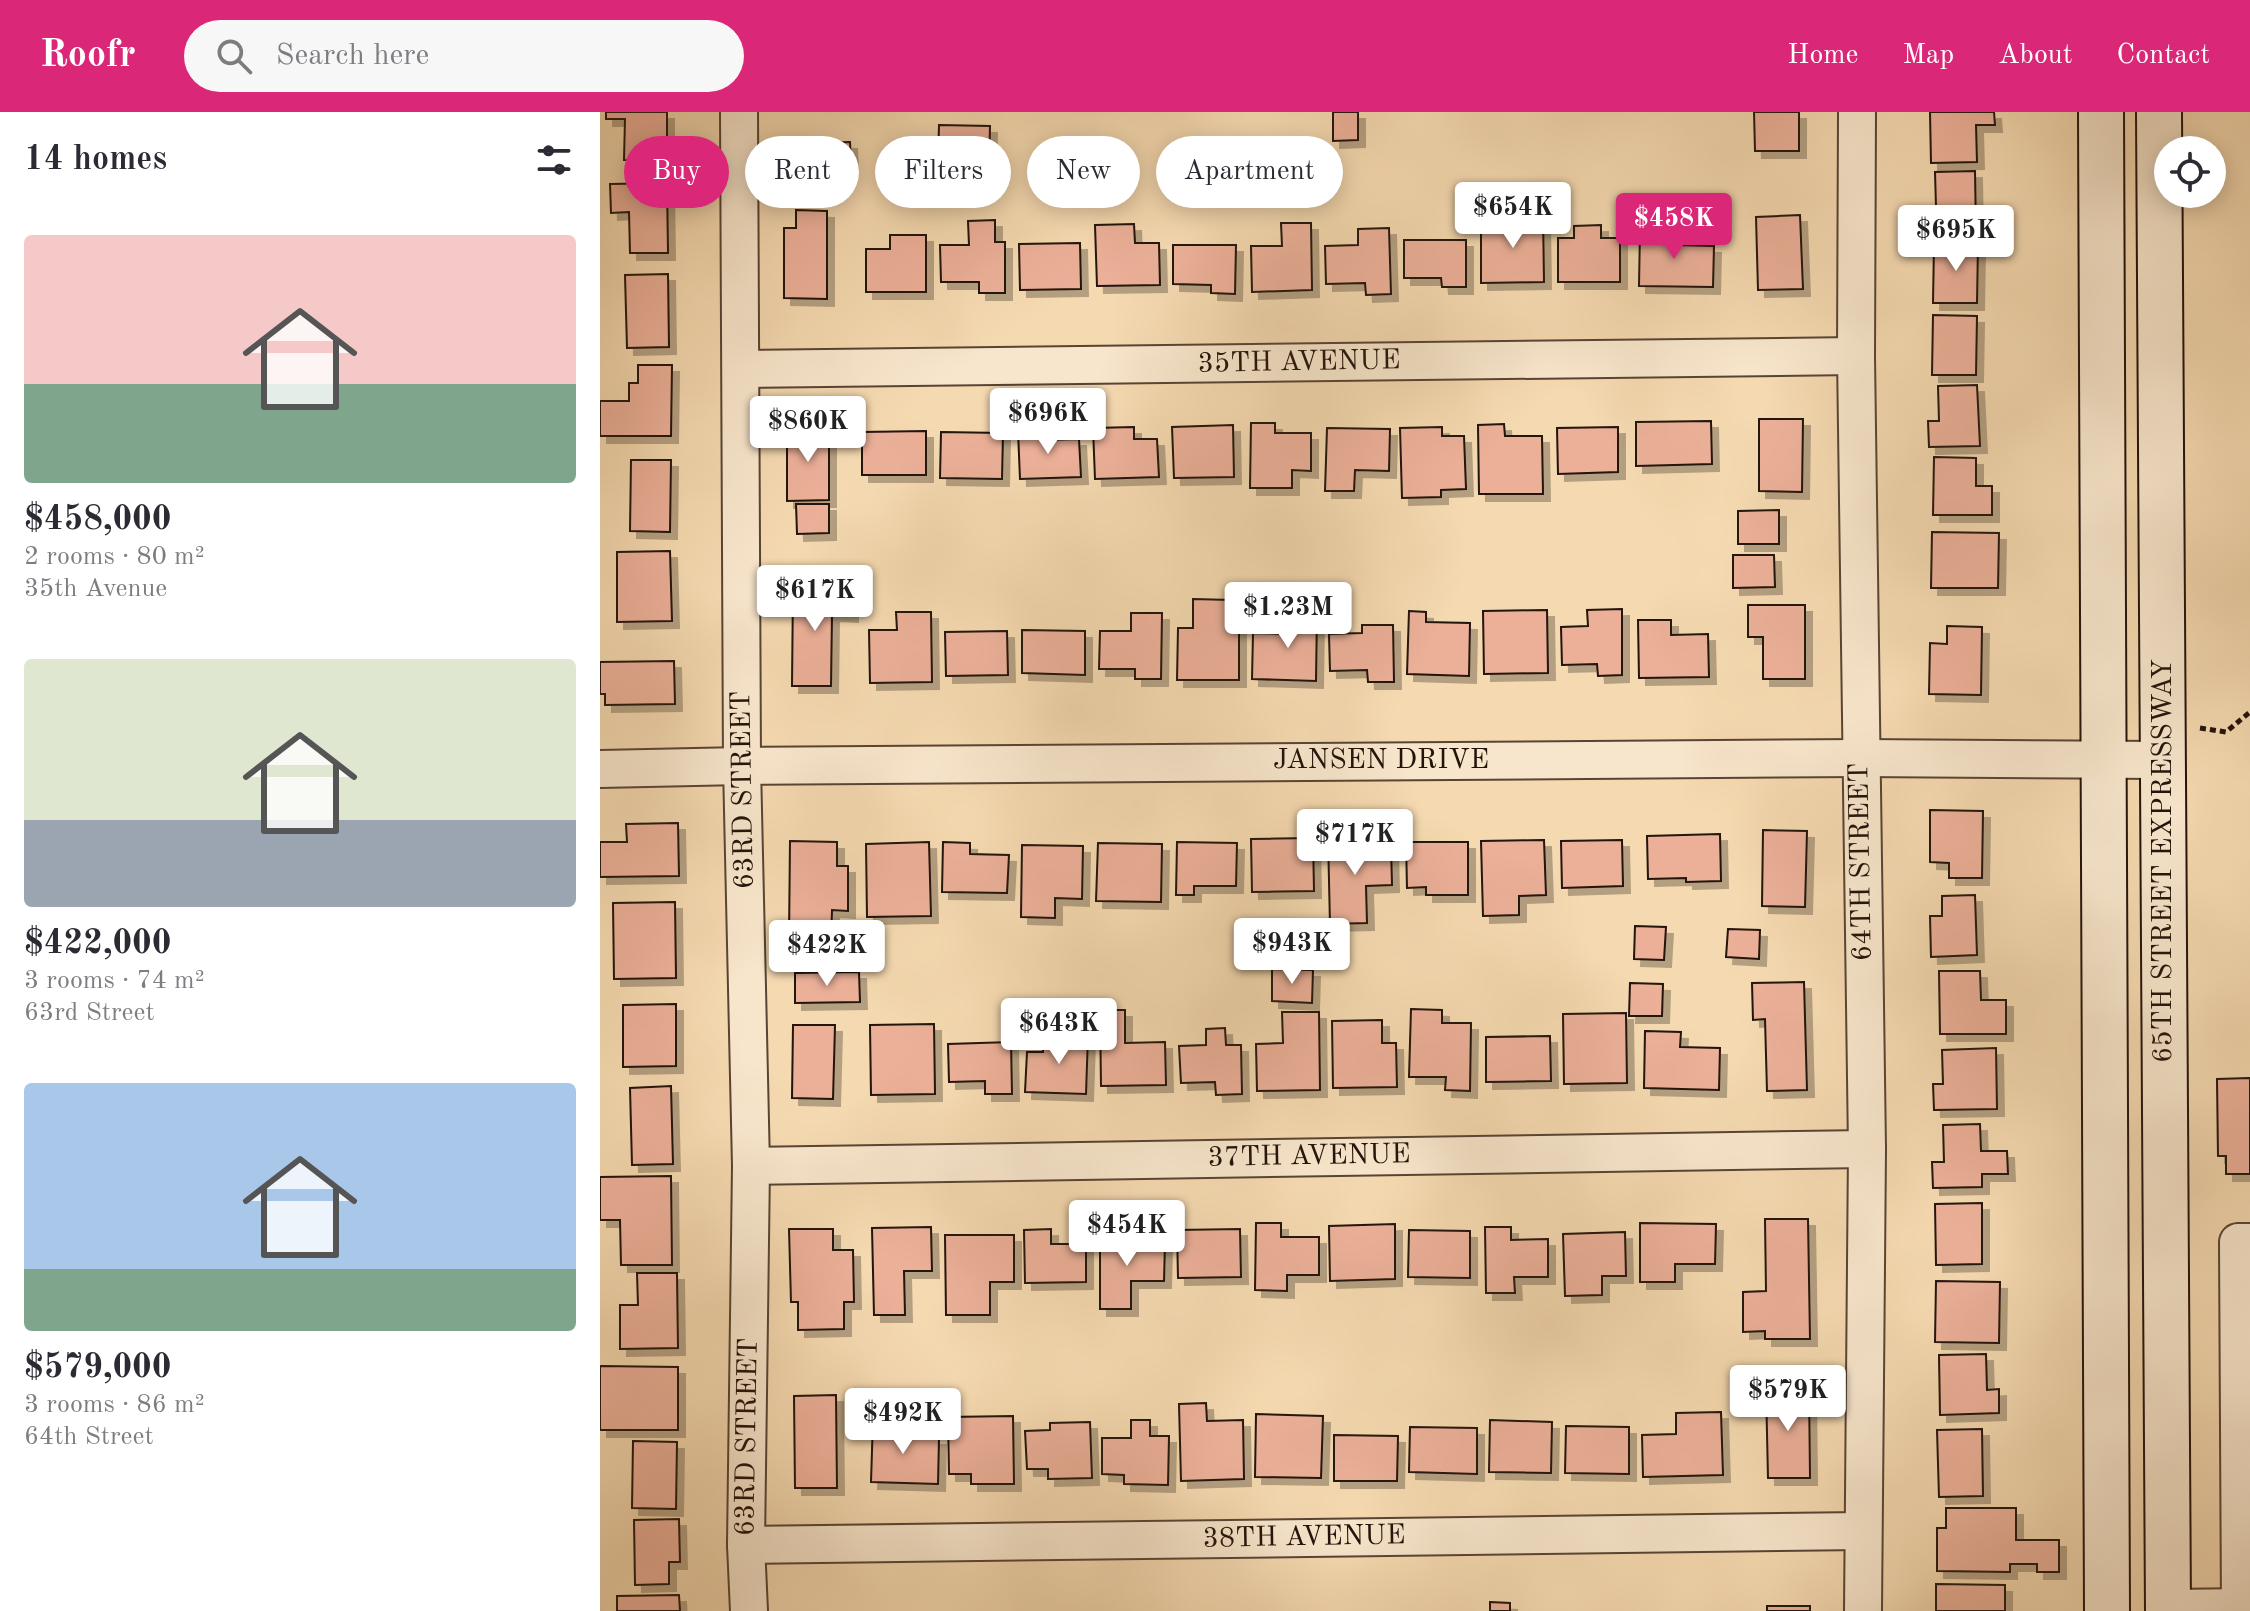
<!DOCTYPE html>
<html lang="en">
<head>
<meta charset="utf-8">
<style>
	:root { --surface:#fff; --page:#f7f7f7; --text:#2b2b33; --muted:#7c7c81; --accent:#db2777 }
	body { margin:0; font-family:"Old Standard TT",serif; background:var(--page); color:var(--text); height:100vh; display:flex; flex-direction:column; font-size:30px; white-space:nowrap }
	* { box-sizing:border-box; margin:0 }
	p { font-size:26px; color:var(--muted) }
	.icon { flex:none; width:44px; height:44px; fill:none; stroke:currentColor; stroke-width:2; stroke-linecap:round; stroke-linejoin:round }
	.map { position:relative; flex:1; overflow:hidden }
	.sheet { display:flex; flex-direction:column; background:var(--surface); width:600px }
	.sheet>* { flex:none }
	.top-card { position:absolute; left:24px; top:24px; width:760px; height:72px; display:flex; gap:16px }
	.buttons { position:absolute; left:1554px; top:24px; display:grid; gap:16px }
	.buttons a { display:grid; place-items:center; width:72px; height:72px; border-radius:50%; background:var(--surface); box-shadow:0 4px 20px #0003; font-size:40px }
	.price { position:absolute; translate:-50% -68px; padding:0 18px; border-radius:8px; background:#fff; color:#222; font-size:26px; line-height:52px; filter:drop-shadow(0 2px 4px #0008) }
	.price::after { content:''; position:absolute; left:50%; top:48px; width:24px; height:18px; margin-left:-12px; background:inherit; clip-path:polygon(0 0,100% 0,50% 100%) }
	.price.current { background:var(--accent); color:#fff }
	ul { padding:0; list-style:none }
	li { display:grid; align-content:center; gap:16px; height:424px; padding:0 24px }
	li span { display:grid; place-items:center; height:248px; border-radius:8px; color:#555 }
	li>.icon { margin-inline-start:auto }
	span .icon { width:144px; height:144px; fill:#fffc; stroke-width:1 }
	li b { font-size:34px }
	h2 { display:flex; justify-content:space-between; align-items:center; height:96px; padding:0 24px; font-size:34px }
	.chip { padding:0 28px; border-radius:36px; background:var(--surface); box-shadow:0 4px 20px #0003; font-size:28px; line-height:72px }
	.chip.current { background:var(--accent); color:#fff }
	header { display:flex; align-items:center; gap:48px; box-sizing:border-box; height:112px; padding:0 40px; background:var(--accent); color:#fff }
	header strong { font-size:38px }
	nav { display:flex; gap:44px; margin-inline-start:auto; font-size:28px }
	.search { width:560px; height:72px; background:var(--page); display:flex; align-items:center; gap:20px; box-sizing:border-box; padding:0 28px; border-radius:44px; color:var(--muted); font-size:30px }
	main { display:flex; flex:1; min-height:0 }
	.map>svg:first-child { display:block }
	.building { fill:#ecb099; stroke:#23130b; stroke-width:2; filter:url(#shadow) }
	.lines { fill:none; stroke-linecap:round; stroke-linejoin:round }
	.street-casing { stroke:#584434; stroke-width:40 }
	.secondary-casing { stroke:#23130b; stroke-width:48 }
	.path { stroke:#23130b; stroke-width:5; stroke-dasharray:6 4; stroke-linecap:butt }
	.street { stroke:#f8e6cc; stroke-width:36 }
	.secondary { stroke:#f8e6cc; stroke-width:44 }
	.labels { text-anchor:middle; dominant-baseline:central; stroke-width:6; stroke-linejoin:round; paint-order:stroke }
	.street-label { font-size:28px; fill:#23130b; stroke:#f8e6cc }
</style>
</head>
<body>
<header>
<strong>Roofr</strong>
<div class="search"><svg class="icon" aria-label="search" viewBox="0 0 24 24"><circle cx="10" cy="10" r="6"/><path d="M15 15l6 6"/></svg>Search here</div>
<nav><a>Home</a><a>Map</a><a>About</a><a>Contact</a></nav>
</header>
<main>
<section class="sheet">
<h2>14 homes<svg class="icon" aria-label="filters" viewBox="0 0 24 24"><path d="M4 7h16M4 17h16"/><circle cx="9" cy="7" r="2"/><circle cx="15" cy="17" r="2"/></svg></h2>
<ul>
<li><span style="background:linear-gradient(#f6c9c9 60%,#7fa58c 0)"><svg class="icon" aria-label="home" viewBox="0 0 24 24"><path d="M3 11l9-7 9 7M6 9v11h12V9"/></svg></span><div><b>$458,000</b><p>2 rooms · 80 m²</p><p>35th Avenue</p></div></li>
<li><span style="background:linear-gradient(#dfe7d0 65%,#9aa5b1 0)"><svg class="icon" aria-label="home" viewBox="0 0 24 24"><path d="M3 11l9-7 9 7M6 9v11h12V9"/></svg></span><div><b>$422,000</b><p>3 rooms · 74 m²</p><p>63rd Street</p></div></li>
<li><span style="background:linear-gradient(#a9c7e8 75%,#7fa58c 0)"><svg class="icon" aria-label="home" viewBox="0 0 24 24"><path d="M3 11l9-7 9 7M6 9v11h12V9"/></svg></span><div><b>$579,000</b><p>3 rooms · 86 m²</p><p>64th Street</p></div></li>
</ul>
</section>
<div class="map">
<svg width="1650" height="1499" viewBox="0 0 1650 1499">
	<defs>
		<filter id="shadow"><feDropShadow dx="7" dy="7" stdDeviation="0" flood-color="#0004"/></filter>
	</defs>
	<rect width="100%" height="100%" fill="#f5d9b0"/>
	<filter id="stains"><feTurbulence type="fractalNoise" baseFrequency=".0025" numOctaves="4"/><feColorMatrix values="0 0 0 0 .2 0 0 0 0 .09 0 0 0 0 .02 0 0 0 .5 -.17"/></filter>
	<radialGradient id="worn" r=".72"><stop offset=".6" stop-color="#630" stop-opacity="0"/><stop offset="1" stop-color="#630" stop-opacity=".3"/></radialGradient>
	<g class="building">
		<polygon points="6,0 67,0 67,49 24,48 25,7 6,7"/>
		<polygon points="733,0 758,0 758,28 733,29"/>
		<polygon points="1154,0 1199,0 1199,39 1155,39"/>
		<polygon points="1330,0 1394,0 1395,13 1376,13 1377,50 1331,51"/>
		<polygon points="339,13 390,14 389,53 338,53"/>
		<polygon points="250,30 251,51 210,51 210,31"/>
		<polygon points="1375,59 1376,119 1327,120 1326,96 1336,95 1335,60"/>
		<polygon points="67,71 68,141 30,141 29,100 11,101 10,72"/>
		<polygon points="196,98 227,99 227,187 184,186 184,116 196,116"/>
		<polygon points="943,103 944,170 881,171 881,116 895,116 895,104"/>
		<polygon points="1200,103 1203,177 1158,178 1156,105"/>
		<polygon points="395,108 395,130 405,130 405,181 379,181 379,170 341,170 340,133 369,133 368,109"/>
		<polygon points="681,111 711,111 712,178 652,180 651,134 682,134"/>
		<polygon points="534,112 535,131 559,131 560,173 497,174 495,113"/>
		<polygon points="1001,113 1001,126 1020,126 1020,170 958,170 958,126 974,126 974,114"/>
		<polygon points="789,116 791,182 766,183 765,171 726,172 725,134 758,133 758,117"/>
		<polygon points="1040,118 1078,118 1077,133 1114,134 1113,175 1039,174"/>
		<polygon points="290,123 326,123 326,180 266,180 266,137 290,137"/>
		<polygon points="804,128 866,128 866,175 842,175 841,166 804,166"/>
		<polygon points="480,131 481,177 420,178 419,132"/>
		<polygon points="1334,131 1378,131 1377,191 1333,191"/>
		<polygon points="573,133 636,133 635,182 611,181 611,173 573,172"/>
		<polygon points="68,162 69,235 27,236 25,163"/>
		<polygon points="1333,203 1377,204 1376,263 1332,263"/>
		<polygon points="38,253 72,253 71,324 0,324 0,289 29,289 29,271 38,271"/>
		<polygon points="1377,273 1380,334 1329,335 1328,309 1339,309 1338,274"/>
		<polygon points="1159,307 1203,307 1202,380 1159,379"/>
		<polygon points="1111,309 1112,352 1036,354 1036,310"/>
		<polygon points="651,311 675,311 675,321 711,321 711,359 692,358 692,376 650,376"/>
		<polygon points="904,312 905,324 942,324 943,382 879,382 878,313"/>
		<polygon points="633,313 634,365 574,366 572,315"/>
		<polygon points="534,315 534,327 557,327 559,365 495,367 493,316"/>
		<polygon points="842,315 842,324 864,324 866,377 841,378 841,385 802,386 800,316"/>
		<polygon points="1018,315 1018,360 958,362 957,316"/>
		<polygon points="187,316 229,316 229,388 187,389"/>
		<polygon points="727,316 790,317 789,359 755,358 754,379 725,379"/>
		<polygon points="444,317 445,328 479,327 481,365 420,367 418,319"/>
		<polygon points="326,319 326,363 262,363 262,320"/>
		<polygon points="341,320 403,321 402,367 340,366"/>
		<polygon points="1334,345 1376,346 1376,374 1392,374 1392,403 1333,403"/>
		<polygon points="31,348 71,348 70,420 30,419"/>
		<polygon points="196,392 229,392 229,421 197,422"/>
		<polygon points="1179,398 1179,432 1138,432 1138,399"/>
		<polygon points="1332,420 1399,421 1398,476 1331,476"/>
		<polygon points="70,439 72,509 17,510 17,440"/>
		<polygon points="1133,443 1174,443 1175,475 1133,476"/>
		<polygon points="193,475 251,476 251,503 232,502 231,574 192,574"/>
		<polygon points="593,487 631,488 630,514 639,514 639,568 577,568 578,516 593,516"/>
		<polygon points="1148,493 1205,493 1205,567 1163,567 1163,525 1148,525"/>
		<polygon points="1022,497 1022,563 998,564 997,552 962,553 961,515 988,514 987,498"/>
		<polygon points="686,498 717,499 716,569 652,567 653,521 686,522"/>
		<polygon points="947,498 948,561 884,562 883,499"/>
		<polygon points="809,499 826,500 826,510 870,511 869,564 807,562"/>
		<polygon points="296,500 331,500 332,570 270,571 269,518 297,518"/>
		<polygon points="531,501 562,501 561,567 535,567 535,557 499,557 500,519 531,519"/>
		<polygon points="1038,508 1071,508 1071,523 1108,522 1109,565 1039,566"/>
		<polygon points="762,513 793,513 794,570 768,570 767,558 730,559 729,522 762,521"/>
		<polygon points="1347,514 1382,515 1381,583 1329,582 1330,531 1347,532"/>
		<polygon points="422,518 485,519 485,563 422,561"/>
		<polygon points="407,519 408,563 346,564 345,520"/>
		<polygon points="74,549 75,592 5,593 5,582 0,582 0,550"/>
		<polygon points="1330,698 1383,699 1382,766 1349,766 1349,751 1330,750"/>
		<polygon points="78,711 79,764 0,765 0,730 27,730 26,712"/>
		<polygon points="1163,718 1207,719 1205,795 1162,794"/>
		<polygon points="1120,722 1121,769 1086,770 1086,766 1048,767 1047,724"/>
		<polygon points="758,724 759,735 791,734 792,773 766,774 767,811 730,812 728,725"/>
		<polygon points="713,726 714,779 652,780 651,727"/>
		<polygon points="944,728 946,783 919,784 919,803 883,804 881,729"/>
		<polygon points="1022,728 1023,774 962,776 961,729"/>
		<polygon points="190,729 237,730 237,754 248,754 248,799 232,798 231,828 189,827"/>
		<polygon points="329,730 331,804 267,805 266,732"/>
		<polygon points="343,730 370,731 370,742 409,743 407,781 342,780"/>
		<polygon points="577,730 637,731 636,774 594,774 594,783 576,783"/>
		<polygon points="806,730 868,730 868,783 826,783 826,775 807,776"/>
		<polygon points="498,731 562,732 561,790 496,789"/>
		<polygon points="422,733 483,734 482,787 455,786 455,806 421,805"/>
		<polygon points="1375,783 1377,843 1331,845 1330,804 1342,804 1342,784"/>
		<polygon points="75,790 76,866 14,867 13,791"/>
		<polygon points="1035,814 1066,815 1064,848 1034,847"/>
		<polygon points="1128,817 1160,818 1159,847 1126,845"/>
		<polygon points="672,857 713,858 712,891 672,889"/>
		<polygon points="1339,859 1380,859 1381,888 1406,888 1406,922 1340,922"/>
		<polygon points="259,860 260,890 195,891 195,861"/>
		<polygon points="1204,870 1207,978 1167,979 1165,907 1153,908 1152,871"/>
		<polygon points="1030,871 1063,872 1062,904 1029,904"/>
		<polygon points="76,892 76,954 23,955 23,893"/>
		<polygon points="811,897 842,898 842,911 871,911 870,979 845,978 846,965 809,965"/>
		<polygon points="500,898 525,898 525,931 565,930 566,973 501,974"/>
		<polygon points="682,900 719,900 720,978 657,979 656,932 683,931"/>
		<polygon points="1026,901 1027,971 964,972 963,902"/>
		<polygon points="782,908 782,931 796,931 797,975 733,976 732,909"/>
		<polygon points="334,912 335,982 271,983 270,913"/>
		<polygon points="193,913 235,913 233,987 192,986"/>
		<polygon points="625,916 626,933 641,933 642,982 616,983 615,970 581,971 579,934 606,933 606,917"/>
		<polygon points="1045,919 1081,920 1080,935 1120,936 1119,978 1044,976"/>
		<polygon points="443,922 488,923 486,982 425,980 427,940 443,940"/>
		<polygon points="950,924 951,969 886,970 886,925"/>
		<polygon points="411,930 412,982 385,982 385,969 349,970 348,932"/>
		<polygon points="1396,936 1397,997 1334,998 1333,972 1343,972 1342,938"/>
		<polygon points="1650,966 1650,1062 1626,1062 1626,1044 1618,1044 1617,967"/>
		<polygon points="71,974 73,1052 32,1053 30,976"/>
		<polygon points="1380,1012 1381,1039 1407,1039 1408,1062 1382,1062 1382,1075 1333,1076 1332,1050 1344,1050 1343,1013"/>
		<polygon points="71,1064 72,1153 21,1153 20,1108 0,1108 0,1065"/>
		<polygon points="1382,1091 1382,1152 1336,1153 1335,1092"/>
		<polygon points="1165,1107 1208,1107 1210,1227 1165,1227 1165,1219 1143,1220 1143,1180 1166,1179"/>
		<polygon points="656,1111 681,1111 681,1125 719,1125 719,1163 687,1163 687,1179 655,1178"/>
		<polygon points="1040,1111 1116,1112 1115,1152 1075,1152 1075,1170 1040,1170"/>
		<polygon points="795,1112 795,1167 730,1169 729,1114"/>
		<polygon points="331,1115 332,1159 304,1159 305,1203 274,1203 272,1116"/>
		<polygon points="885,1115 911,1115 911,1128 948,1127 948,1165 914,1165 915,1181 886,1181"/>
		<polygon points="189,1117 233,1117 233,1138 253,1138 254,1190 244,1190 244,1217 198,1218 198,1190 191,1190"/>
		<polygon points="451,1117 451,1132 486,1132 486,1170 425,1171 424,1118"/>
		<polygon points="640,1117 641,1165 578,1166 577,1118"/>
		<polygon points="809,1118 870,1119 870,1166 808,1165"/>
		<polygon points="500,1119 527,1119 527,1131 565,1131 564,1169 531,1169 531,1197 500,1197"/>
		<polygon points="1025,1120 1026,1164 1002,1164 1002,1183 965,1184 963,1122"/>
		<polygon points="345,1123 414,1123 414,1170 390,1170 390,1203 346,1203"/>
		<polygon points="37,1161 77,1161 78,1236 20,1237 20,1193 38,1193"/>
		<polygon points="1336,1169 1400,1170 1399,1231 1335,1230"/>
		<polygon points="1386,1242 1387,1278 1399,1277 1399,1301 1340,1303 1339,1243"/>
		<polygon points="0,1254 78,1255 78,1318 0,1318"/>
		<polygon points="1209,1275 1210,1366 1168,1366 1166,1276"/>
		<polygon points="236,1283 237,1376 195,1376 194,1284"/>
		<polygon points="606,1291 607,1309 643,1308 644,1367 581,1369 579,1292"/>
		<polygon points="1121,1300 1123,1363 1043,1365 1042,1323 1076,1322 1076,1301"/>
		<polygon points="656,1302 723,1304 721,1366 655,1365"/>
		<polygon points="413,1304 414,1372 371,1372 371,1362 349,1362 348,1305"/>
		<polygon points="273,1307 302,1307 302,1326 339,1326 338,1372 271,1370"/>
		<polygon points="531,1308 550,1308 550,1324 569,1324 568,1373 524,1372 524,1363 502,1362 502,1326 531,1326"/>
		<polygon points="890,1308 952,1310 951,1361 889,1360"/>
		<polygon points="490,1310 492,1366 448,1367 448,1357 427,1357 425,1319 450,1318 450,1311"/>
		<polygon points="966,1314 1029,1315 1029,1362 965,1361"/>
		<polygon points="810,1315 877,1316 877,1362 809,1360"/>
		<polygon points="1382,1317 1383,1384 1339,1385 1337,1318"/>
		<polygon points="734,1323 798,1324 797,1369 734,1369"/>
		<polygon points="33,1329 77,1330 76,1397 32,1396"/>
		<polygon points="1346,1396 1416,1396 1416,1428 1459,1428 1459,1460 1437,1460 1437,1452 1410,1452 1410,1460 1337,1459 1337,1416 1346,1416"/>
		<polygon points="79,1407 80,1450 69,1450 69,1472 35,1473 34,1408"/>
		<polygon points="1336,1472 1405,1473 1405,1499 1336,1499"/>
		<polygon points="79,1483 80,1499 17,1499 17,1484"/>
		<polygon points="890,1490 910,1491 910,1499 890,1499"/>
		<rect x="1167" y="1494" width="43" height="5"/>
	</g>
	<g class="lines">
		<g class="street-casing">
			<g id="street">
				<polyline points="139,0 142,654 151,1054 146,1433 149,1499"/>
				<polyline points="1257,0 1256,244 1267,1037 1263,1499"/>
				<polyline points="142,257 1256,244"/>
				<polyline points="0,657 142,654 1261,646 1563,648"/>
				<polyline points="151,1054 1267,1037"/>
				<polyline points="146,1433 1262,1419"/>
				<polyline points="1568,1496 1650,1495"/>
				<polyline points="1640,1499 1638,1130 1650,1130"/>
			</g>
		</g>
		<g class="secondary-casing">
			<g id="secondary">
				<polyline points="1501,0 1507,1499"/>
				<polyline points="1559,0 1568,1499"/>
			</g>
		</g>
		<polyline class="path" points="1600,616 1626,620 1650,600"/>
		<use href="#street" class="street"/>
		<use href="#secondary" class="secondary"/>
	</g>
	<g class="labels">
		<g class="street-label">
			<text transform="translate(699 251) rotate(-1)">35TH AVENUE</text>
			<text x="781" y="649">JANSEN DRIVE</text>
			<text transform="translate(144 678) rotate(-91)">63RD STREET</text>
			<text transform="translate(1564 749) rotate(-90)">65TH STREET EXPRESSWAY</text>
			<text transform="translate(1262 750) rotate(-91)">64TH STREET</text>
			<text transform="translate(709 1045) rotate(-1)">37TH AVENUE</text>
			<text transform="translate(148 1325) rotate(-89)">63RD STREET</text>
			<text transform="translate(704 1426) rotate(-1)">38TH AVENUE</text>
		</g>
	</g>
	<rect width="100%" height="100%" filter="url(#stains)"/>
	<rect width="100%" height="100%" fill="url(#worn)"/>
</svg>
<div class="buttons">
<a><svg class="icon" aria-label="locate" viewBox="0 0 24 24"><circle cx="12" cy="12" r="6"/><path d="M12 2v4M12 18v4M2 12h4M18 12h4"/></svg></a>
</div>
<b class="price" style="left:913px;top:138px">$654K</b>
<b class="price current" style="left:1074px;top:149px">$458K</b>
<b class="price" style="left:1356px;top:161px">$695K</b>
<b class="price" style="left:448px;top:344px">$696K</b>
<b class="price" style="left:208px;top:352px">$860K</b>
<b class="price" style="left:215px;top:521px">$617K</b>
<b class="price" style="left:688px;top:538px">$1.23M</b>
<b class="price" style="left:755px;top:765px">$717K</b>
<b class="price" style="left:692px;top:874px">$943K</b>
<b class="price" style="left:227px;top:876px">$422K</b>
<b class="price" style="left:459px;top:954px">$643K</b>
<b class="price" style="left:527px;top:1156px">$454K</b>
<b class="price" style="left:1188px;top:1321px">$579K</b>
<b class="price" style="left:303px;top:1344px">$492K</b>
<div class="top-card">
<a class="chip current">Buy</a>
<a class="chip">Rent</a>
<a class="chip">Filters</a>
<a class="chip">New</a>
<a class="chip">Apartment</a>
</div>
</div>
</main>
</body>
</html>
